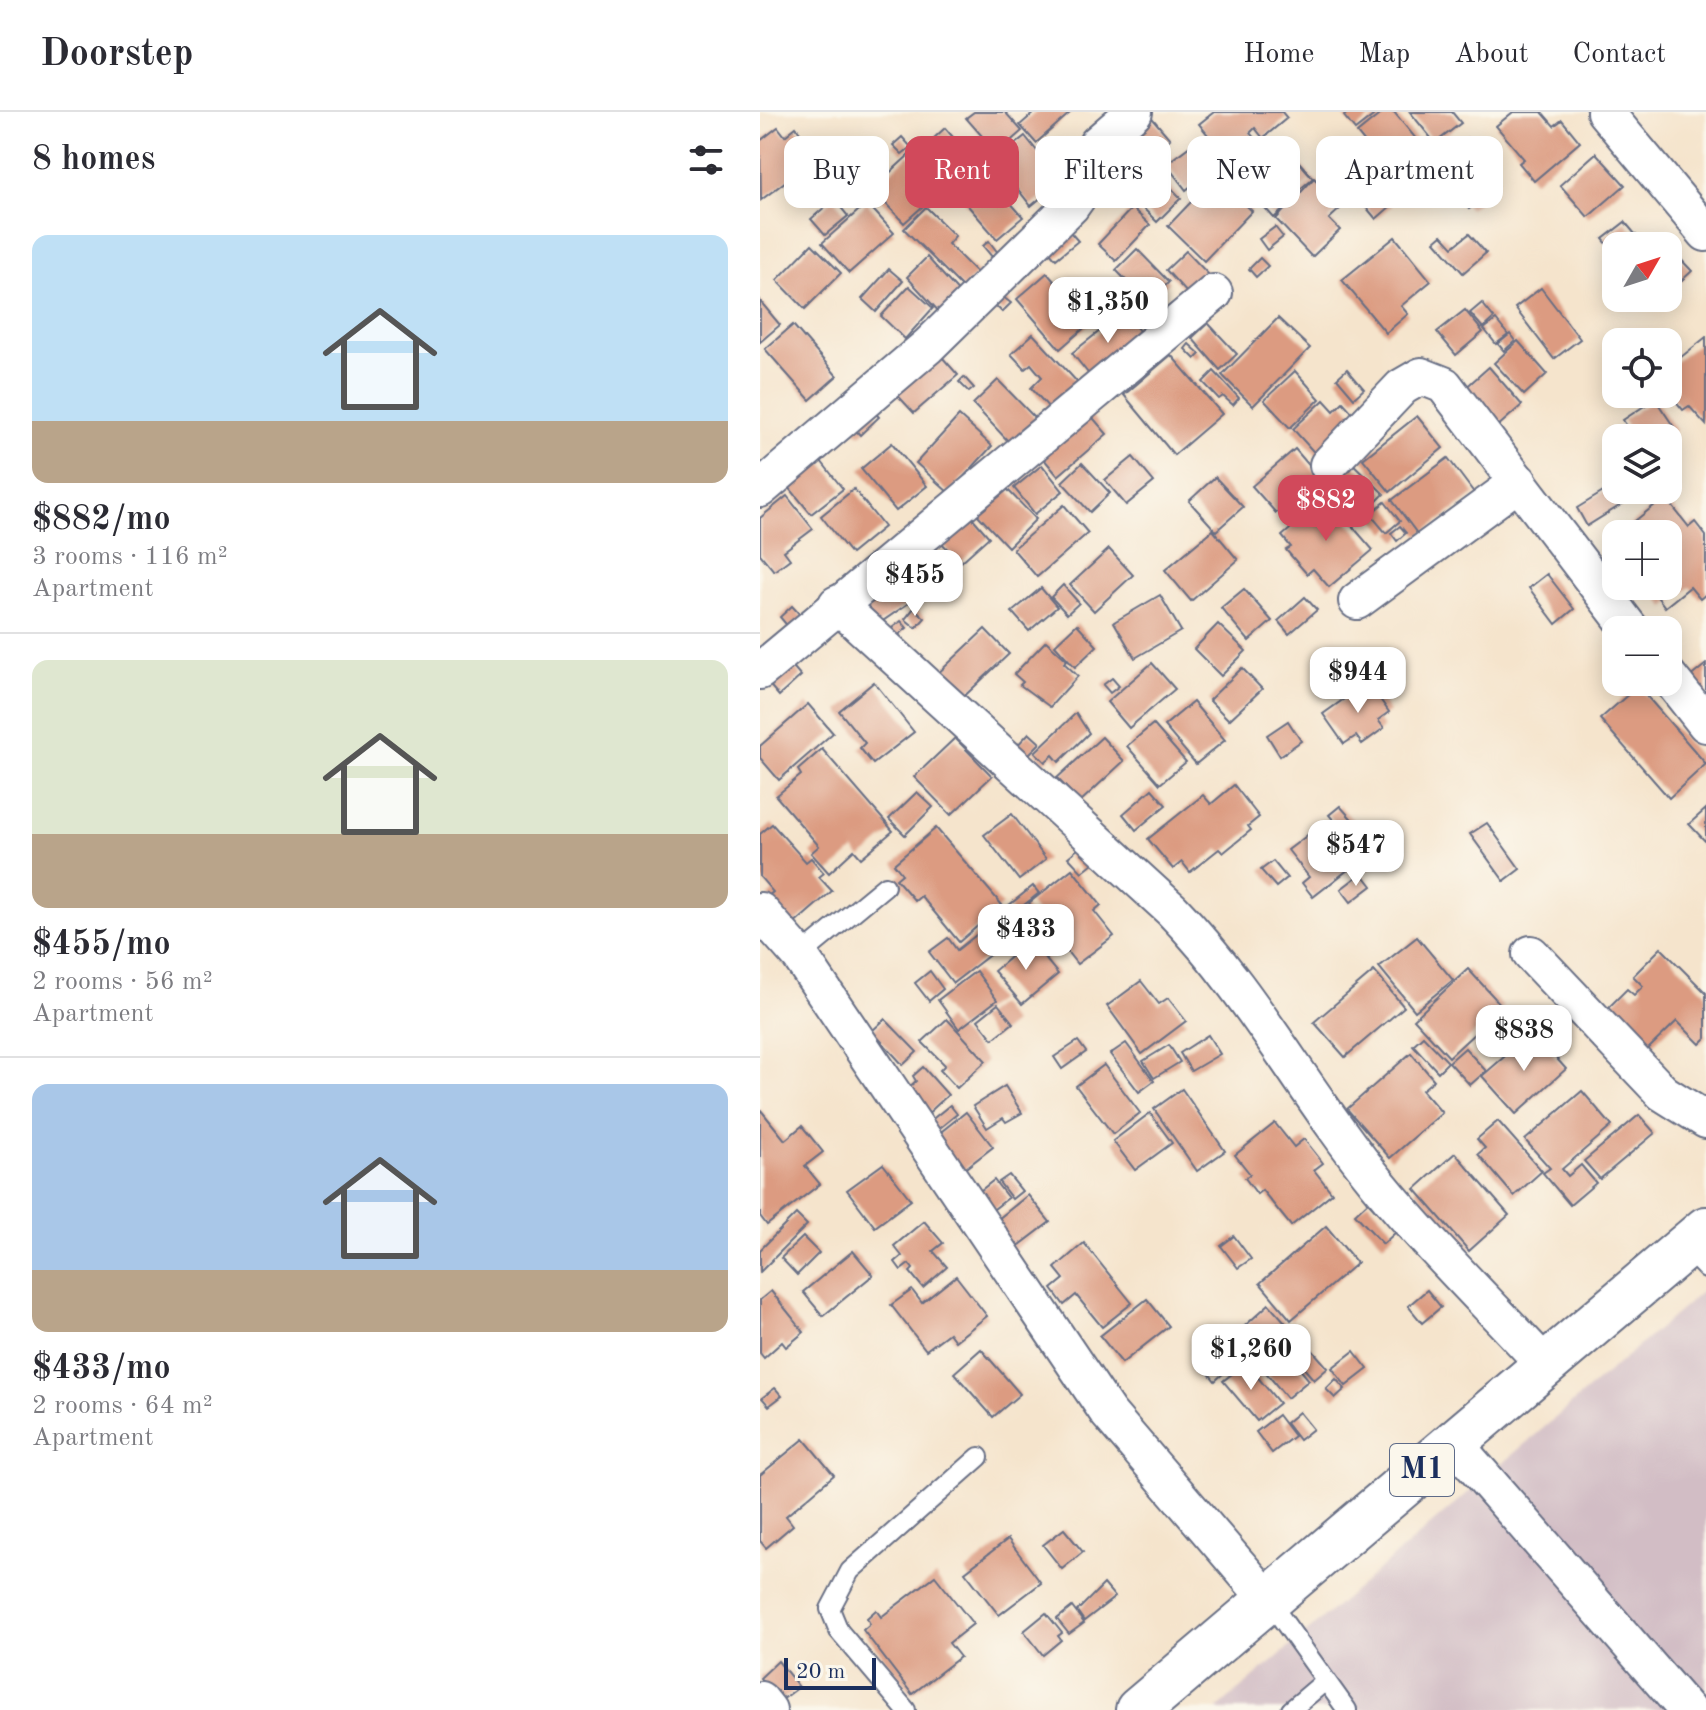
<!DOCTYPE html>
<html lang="en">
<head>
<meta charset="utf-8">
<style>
	:root { --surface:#fff; --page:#f7f7f7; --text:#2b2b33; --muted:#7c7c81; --line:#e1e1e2; --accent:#d1495b }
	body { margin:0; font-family:"Old Standard TT",serif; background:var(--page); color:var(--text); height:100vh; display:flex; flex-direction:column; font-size:30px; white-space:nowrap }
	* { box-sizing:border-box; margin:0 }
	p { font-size:26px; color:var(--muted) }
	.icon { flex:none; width:44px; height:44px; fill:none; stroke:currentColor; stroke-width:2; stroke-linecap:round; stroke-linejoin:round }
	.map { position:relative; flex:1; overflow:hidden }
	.details { display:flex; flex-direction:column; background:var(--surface); width:760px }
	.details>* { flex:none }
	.banner { position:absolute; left:24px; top:24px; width:760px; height:72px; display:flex; gap:16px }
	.needle { width:52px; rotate:51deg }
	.tools { position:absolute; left:842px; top:120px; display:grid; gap:16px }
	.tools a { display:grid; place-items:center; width:80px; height:80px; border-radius:16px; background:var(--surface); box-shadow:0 4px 20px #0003; font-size:40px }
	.scale { position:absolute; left:24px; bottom:20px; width:92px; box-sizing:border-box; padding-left:8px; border:4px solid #1b2f5e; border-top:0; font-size:22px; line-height:28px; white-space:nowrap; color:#1b2f5e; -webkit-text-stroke:6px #fbf7ec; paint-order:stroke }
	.price { position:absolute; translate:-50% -68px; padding:0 18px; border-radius:16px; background:#fff; color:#222; font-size:26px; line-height:52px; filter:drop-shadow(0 2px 4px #0008) }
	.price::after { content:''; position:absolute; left:50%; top:48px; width:24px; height:18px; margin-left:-12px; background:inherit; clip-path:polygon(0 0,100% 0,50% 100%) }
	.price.on { background:var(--accent); color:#fff }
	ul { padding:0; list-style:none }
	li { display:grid; align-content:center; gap:16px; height:424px; padding:0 32px }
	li+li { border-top:2px solid var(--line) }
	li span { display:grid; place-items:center; height:248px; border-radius:16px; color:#555 }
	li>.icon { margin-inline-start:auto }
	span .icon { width:144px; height:144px; fill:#fffc; stroke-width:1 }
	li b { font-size:34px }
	h2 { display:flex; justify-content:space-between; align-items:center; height:96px; padding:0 32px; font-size:34px }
	.pill { padding:0 28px; border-radius:16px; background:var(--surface); box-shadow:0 4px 20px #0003; font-size:28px; line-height:72px }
	.pill.on { background:var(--accent); color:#fff }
	header { display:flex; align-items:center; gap:48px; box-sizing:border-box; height:112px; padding:0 40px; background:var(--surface); border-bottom:2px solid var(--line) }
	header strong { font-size:38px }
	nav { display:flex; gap:44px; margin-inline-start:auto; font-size:28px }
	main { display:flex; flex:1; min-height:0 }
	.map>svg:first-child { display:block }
	.industrial { fill:#d2bdc5 }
	.building { fill:#dc9b81 }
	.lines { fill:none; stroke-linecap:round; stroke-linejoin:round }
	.service-casing { stroke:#676e84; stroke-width:22 }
	.minor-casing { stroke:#676e84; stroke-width:40 }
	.trunk-casing { stroke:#676e84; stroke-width:48 }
	.service { stroke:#fff; stroke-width:18 }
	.minor { stroke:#fff; stroke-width:36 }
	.trunk { stroke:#fff; stroke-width:44 }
	.labels { text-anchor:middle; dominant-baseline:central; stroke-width:7; stroke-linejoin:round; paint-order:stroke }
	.shield { fill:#fbf7ec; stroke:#5e6b89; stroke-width:2 }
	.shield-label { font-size:30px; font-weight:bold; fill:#1b2f5e }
</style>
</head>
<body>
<header>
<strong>Doorstep</strong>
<nav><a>Home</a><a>Map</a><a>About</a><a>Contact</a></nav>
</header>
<main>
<section class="details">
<h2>8 homes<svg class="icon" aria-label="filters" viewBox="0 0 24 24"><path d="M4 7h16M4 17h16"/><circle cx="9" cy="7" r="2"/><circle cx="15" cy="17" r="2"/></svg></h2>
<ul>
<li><span style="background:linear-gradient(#bfe0f5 75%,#b9a48a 0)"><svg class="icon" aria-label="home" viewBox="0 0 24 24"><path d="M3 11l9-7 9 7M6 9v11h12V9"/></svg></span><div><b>$882/mo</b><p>3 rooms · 116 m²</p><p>Apartment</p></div></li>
<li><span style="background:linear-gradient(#dfe7d0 70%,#b9a48a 0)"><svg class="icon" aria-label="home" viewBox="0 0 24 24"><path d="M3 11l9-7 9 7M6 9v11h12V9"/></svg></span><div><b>$455/mo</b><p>2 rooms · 56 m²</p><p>Apartment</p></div></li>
<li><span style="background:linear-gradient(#a9c7e8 75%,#b9a48a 0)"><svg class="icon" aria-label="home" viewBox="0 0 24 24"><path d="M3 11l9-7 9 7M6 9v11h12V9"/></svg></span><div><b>$433/mo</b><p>2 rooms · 64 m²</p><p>Apartment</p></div></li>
</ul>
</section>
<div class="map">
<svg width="946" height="1598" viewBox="0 0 946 1598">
	<rect width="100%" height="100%" fill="#fbf7ec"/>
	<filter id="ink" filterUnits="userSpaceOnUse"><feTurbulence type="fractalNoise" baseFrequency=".0125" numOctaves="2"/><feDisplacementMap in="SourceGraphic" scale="16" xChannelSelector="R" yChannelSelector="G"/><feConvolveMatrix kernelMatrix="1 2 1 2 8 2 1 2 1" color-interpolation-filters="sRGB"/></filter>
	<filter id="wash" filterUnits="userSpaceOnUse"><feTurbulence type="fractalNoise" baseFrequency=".006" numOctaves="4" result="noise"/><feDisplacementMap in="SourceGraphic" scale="32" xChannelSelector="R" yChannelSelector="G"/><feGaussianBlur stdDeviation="1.8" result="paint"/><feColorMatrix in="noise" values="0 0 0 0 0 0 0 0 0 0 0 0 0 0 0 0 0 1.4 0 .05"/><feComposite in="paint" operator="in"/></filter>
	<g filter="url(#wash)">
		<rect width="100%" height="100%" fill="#f5e4cc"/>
		<polygon class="industrial" points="946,1176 946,1598 456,1598"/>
		<g id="blocks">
			<g class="building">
				<polygon points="214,0 245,0 262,19 237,41 206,6"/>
				<polygon points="275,0 311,0 276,31 260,13"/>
				<polygon points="387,0 410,27 380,52 356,25"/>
				<polygon points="454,0 522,0 527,6 503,26 495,16 490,21 496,28 469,49 439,12"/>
				<polygon points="588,0 610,0 613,4 595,18 584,4"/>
				<polygon points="623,0 634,0 662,34 623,66 608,48 614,42 597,21"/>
				<polygon points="650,0 692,0 701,11 675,31"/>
				<polygon points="753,0 782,0 794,14 802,8 820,30 774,69 759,51 764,47 736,14"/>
				<polygon points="18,15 25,24 36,15 65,52 48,65 42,57 1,88 0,29"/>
				<polygon points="185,16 263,105 237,127 160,39"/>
				<polygon points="265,24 301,69 271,94 235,48"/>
				<polygon points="142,25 151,35 142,42 133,33"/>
				<polygon points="442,25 461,50 426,78 406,52"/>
				<polygon points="707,26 725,47 692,74 674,53"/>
				<polygon points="525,34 553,66 525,90 528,93 514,106 483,71"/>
				<polygon points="836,41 865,73 828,105 800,73"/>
				<polygon points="149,43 181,78 144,111 112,77"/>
				<polygon points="388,52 421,86 397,110 363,76"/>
				<polygon points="722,54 738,73 709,97 693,78"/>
				<polygon points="456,64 492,99 444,149 408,114"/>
				<polygon points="554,66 582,95 569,107 580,118 552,145 516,107"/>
				<polygon points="616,76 631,94 616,107 601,89"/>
				<polygon points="74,87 88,104 65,123 51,107"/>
				<polygon points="107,91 134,121 89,161 62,131"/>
				<polygon points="166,95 195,124 188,132 217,161 203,176 144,117"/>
				<polygon points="372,96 390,113 356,149 338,132"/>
				<polygon points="865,110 885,134 856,134 856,143 843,127"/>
				<polygon points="303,112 318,129 296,147 282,131"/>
				<polygon points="515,115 523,125 507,138 499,127"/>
				<polygon points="709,122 726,141 703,161 675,129 682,123 693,135"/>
				<polygon points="635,125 671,169 641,194 648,202 626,221 582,168"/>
				<polygon points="229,129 238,141 232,145 223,134"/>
				<polygon points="52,132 81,161 45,197 17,168"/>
				<polygon points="377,137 409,170 388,191 356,158"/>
				<polygon points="426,139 450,164 429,183 406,158"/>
				<polygon points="913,139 932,159 908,181 908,143"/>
				<polygon points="167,145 202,184 182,203 147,165"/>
				<polygon points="500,146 508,154 496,165 489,157"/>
				<polygon points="129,157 143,169 116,200 102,187"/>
				<polygon points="287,161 330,211 300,237 257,187"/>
				<polygon points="149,174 173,196 145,227 121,204"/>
				<polygon points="781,176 820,227 794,247 755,196"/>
				<polygon points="243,185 251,191 242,200 235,193"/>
				<polygon points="0,189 20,213 0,230"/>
				<polygon points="722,191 734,206 723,216 710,201"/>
				<polygon points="705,198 723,220 696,243 677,220"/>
				<polygon points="364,200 383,224 332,266 312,241"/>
				<polygon points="518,206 550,236 493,294 462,263"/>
				<polygon points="736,208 748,223 736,232 724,217"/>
				<polygon points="448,211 477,242 460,258 432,226"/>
				<polygon points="33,213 77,264 50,288 5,237"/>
				<polygon points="273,222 319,272 291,298 271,276 282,265 271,252 265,257 251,242"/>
				<polygon points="750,222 755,229 744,239 738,232"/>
				<polygon points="946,225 946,313 929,294 923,298 908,280 916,274 908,264 908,252 910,254"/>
				<polygon points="758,229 787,262 764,283 734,251"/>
				<polygon points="429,232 440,242 435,247 425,237"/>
				<polygon points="174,236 198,263 154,301 130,275"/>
				<polygon points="411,243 462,302 414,343 364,283"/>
				<polygon points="729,255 762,293 737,315 703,278"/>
				<polygon points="587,257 604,277 594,286 577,266"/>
				<polygon points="454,259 479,286 473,293 463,284 459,287 443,270"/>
				<polygon points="535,259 560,287 530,316 504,288"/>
				<polygon points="204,265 214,276 209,280 199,270"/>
				<polygon points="238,268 276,307 250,331 213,292"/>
				<polygon points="895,287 916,318 905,326 875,326 863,308"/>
				<polygon points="564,288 574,299 583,290 601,310 561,348 533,317"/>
				<polygon points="107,292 119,305 100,323 88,310"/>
				<polygon points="327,299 347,322 298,364 279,341"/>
				<polygon points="199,304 232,334 189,381 156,351"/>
				<polygon points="657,304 683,336 630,380 603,347"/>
				<polygon points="132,331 167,374 136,399 101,357"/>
				<polygon points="535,337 559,365 516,401 492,374"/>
				<polygon points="373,345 394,370 366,393 345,368"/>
				<polygon points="586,345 624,382 607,399 569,363"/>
				<polygon points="688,346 715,382 659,424 632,388"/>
				<polygon points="61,349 83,377 51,402 28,374"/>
				<polygon points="322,351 350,381 330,400 302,370"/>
				<polygon points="282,353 303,379 275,402 254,376"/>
				<polygon points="455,365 483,395 456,419 429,389"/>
				<polygon points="853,374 864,391 827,414 817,396"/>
				<polygon points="245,375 276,407 248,435 217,402"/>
				<polygon points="94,377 124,415 91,442 61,404"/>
				<polygon points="860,378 886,378 868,390"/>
				<polygon points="27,384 53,417 24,439 30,447 14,459 0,442 0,406"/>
				<polygon points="567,385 613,438 569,475 553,457 547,462 526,438 531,435 522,424"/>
				<polygon points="905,385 929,415 935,410 946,424 946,482 940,487 930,475 905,495 889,474 908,474 908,422 861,420"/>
				<polygon points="625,390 640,409 626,421 610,402"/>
				<polygon points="304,393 328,421 277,465 253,437"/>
				<polygon points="210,403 229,425 200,451 181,430"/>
				<polygon points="640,414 646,421 637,429 631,421"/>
				<polygon points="453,418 478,448 431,489 405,458"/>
				<polygon points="349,437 373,463 334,499 310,473"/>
				<polygon points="137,459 156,486 114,515 95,489"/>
				<polygon points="787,462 814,497 796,512 769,476"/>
				<polygon points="303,473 319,491 307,502 291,485"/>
				<polygon points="281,476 297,495 269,519 252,500"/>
				<polygon points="484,477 512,509 489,529 461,496"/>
				<polygon points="400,483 421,519 375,546 354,510"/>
				<polygon points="545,485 557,498 529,522 518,509"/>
				<polygon points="32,494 43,506 30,517 20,505"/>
				<polygon points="154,496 165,506 156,516 145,507"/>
				<polygon points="141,509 147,516 134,527 128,519"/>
				<polygon points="317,512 337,534 315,555 295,533"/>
				<polygon points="458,512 486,539 461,564 434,537"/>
				<polygon points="225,517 249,542 196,592 172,567"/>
				<polygon points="286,529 307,548 304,551 318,564 290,595 260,573 263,570 254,562"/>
				<polygon points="29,550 41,564 19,584 7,570"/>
				<polygon points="392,551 415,577 369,616 347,590"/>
				<polygon points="946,552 946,598 923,571"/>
				<polygon points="482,556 502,577 469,608 449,588"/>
				<polygon points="352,566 359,574 350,581 343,573"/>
				<polygon points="114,570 154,620 113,652 100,636 105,631 79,599"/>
				<polygon points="608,570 629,600 618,608 624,616 602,632 596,624 584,632 563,602"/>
				<polygon points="878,574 946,652 909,686 840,607"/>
				<polygon points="433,590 465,628 436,652 404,614"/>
				<polygon points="48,592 73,621 19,668 0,646 0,634"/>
				<polygon points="316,601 329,621 299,650 293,643 285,650 275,640"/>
				<polygon points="528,609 541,629 520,644 507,623"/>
				<polygon points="393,612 426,650 400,672 367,634"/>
				<polygon points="269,621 280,631 262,649 252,639"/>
				<polygon points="342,625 364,649 320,690 297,666"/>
				<polygon points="195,626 232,664 191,703 154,665"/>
				<polygon points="62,637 133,719 101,746 94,738 69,761 51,741 59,734 16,684 41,663 38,658"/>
				<polygon points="474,673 499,705 488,714 491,718 463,741 459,737 430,760 422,750 413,757 388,727 443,683 451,692"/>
				<polygon points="392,677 406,693 376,718 363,702"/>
				<polygon points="157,680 173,695 145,723 129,707"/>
				<polygon points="580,694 597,713 586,723 569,703"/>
				<polygon points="946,697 946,730 929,712"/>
				<polygon points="252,702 286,747 259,768 224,723"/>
				<polygon points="727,711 760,757 744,769 710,722"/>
				<polygon points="12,712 46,750 51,746 64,761 59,765 72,779 33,813 8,784 13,780 0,765 0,722"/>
				<polygon points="176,716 242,793 199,830 161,784 155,789 136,767 142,762 134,752"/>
				<polygon points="557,716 589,757 553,785 542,771 549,765 528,738"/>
				<polygon points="319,736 333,751 322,760 308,745"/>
				<polygon points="513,749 527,766 516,775 501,758"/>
				<polygon points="312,757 341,793 334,799 354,824 317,852 269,791"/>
				<polygon points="602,761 612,774 591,790 581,777"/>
				<polygon points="273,774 279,781 263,794 267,799 254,809 248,801 251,798 248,794"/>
				<polygon points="243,802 253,815 240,825 245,831 193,871 169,840 188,826 197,838"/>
				<polygon points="657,825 693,868 655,899 619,855"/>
				<polygon points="270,828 298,862 262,892 234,859"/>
				<polygon points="901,836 946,881 946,926 940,932 917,909 884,941 844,900 867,877 874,883 883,874 873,864"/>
				<polygon points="708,857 743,895 689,945 654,907"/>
				<polygon points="170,859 183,877 169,889 155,871"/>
				<polygon points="216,859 237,888 199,917 178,888"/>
				<polygon points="614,859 644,895 585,945 554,910"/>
				<polygon points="381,869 399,892 408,886 426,909 382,942 347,894"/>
				<polygon points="238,892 253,911 233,927 218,908"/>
				<polygon points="125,907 157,940 143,953 112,919"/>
				<polygon points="187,907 226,949 197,976 180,958 185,953 162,930"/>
				<polygon points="773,920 806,957 756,1002 722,964"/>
				<polygon points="448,923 460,942 431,959 420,941"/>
				<polygon points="663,924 688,950 678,960 653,933"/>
				<polygon points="318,929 326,940 302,957 294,945"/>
				<polygon points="366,931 394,969 379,980 350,942"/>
				<polygon points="409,933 420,950 394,966 383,949"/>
				<polygon points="705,936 726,959 710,973 689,950"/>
				<polygon points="651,941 674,968 662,978 682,1001 630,1046 587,997"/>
				<polygon points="344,953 380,1001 353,1022 316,974"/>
				<polygon points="163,955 188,983 163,1006 141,982 156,969 153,964"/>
				<polygon points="245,974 262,1001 246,1010 243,1006 227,1016 213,994"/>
				<polygon points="422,977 465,1039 437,1059 394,997"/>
				<polygon points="822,979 852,1014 802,1057 808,1064 821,1053 836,1071 810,1093 783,1061 790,1056 765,1028"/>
				<polygon points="190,993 197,1002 176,1019 169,1010"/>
				<polygon points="0,997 25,1028 42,1014 63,1040 45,1054 60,1072 7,1113 0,1104"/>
				<polygon points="206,1000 233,1035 194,1065 167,1031"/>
				<polygon points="390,1001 412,1031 375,1058 353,1029"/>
				<polygon points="879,1003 895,1021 840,1067 824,1049"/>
				<polygon points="738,1009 782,1059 754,1084 718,1042 725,1036 717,1027"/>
				<polygon points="515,1011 534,1035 544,1027 563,1051 554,1058 572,1081 531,1114 502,1078 497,1082 485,1066 490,1062 475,1043"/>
				<polygon points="695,1041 749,1103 709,1139 655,1077"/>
				<polygon points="123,1052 151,1088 115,1115 87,1078"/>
				<polygon points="249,1063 262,1079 252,1087 239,1070"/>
				<polygon points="234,1068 248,1086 225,1104 211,1086"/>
				<polygon points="268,1083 290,1110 248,1142 227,1116"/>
				<polygon points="608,1090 636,1120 623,1132 595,1102"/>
				<polygon points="36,1102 47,1113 0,1160 0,1138"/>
				<polygon points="164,1109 183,1131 173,1139 187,1155 163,1176 150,1160 153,1157 149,1152 141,1158 135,1150 142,1144 134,1134"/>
				<polygon points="566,1114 597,1151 531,1208 500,1171"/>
				<polygon points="474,1124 491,1147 478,1156 461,1134"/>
				<polygon points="43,1125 59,1141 37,1163 21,1146"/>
				<polygon points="324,1131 372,1191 342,1215 316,1183 304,1193 292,1177 304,1167 295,1156"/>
				<polygon points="93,1139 113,1163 63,1204 43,1180"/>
				<polygon points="196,1164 227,1204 195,1229 189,1221 166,1238 131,1193 152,1178 162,1191"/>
				<polygon points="667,1178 681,1195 662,1211 648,1194"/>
				<polygon points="11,1179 44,1220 26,1235 22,1230 4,1246 0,1241 0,1188"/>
				<polygon points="387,1187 409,1214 362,1251 340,1224"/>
				<polygon points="509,1192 525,1210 514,1221 519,1226 506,1239 500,1233 482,1250 465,1232"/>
				<polygon points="540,1224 568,1256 554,1268 527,1236"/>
				<polygon points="221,1237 260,1282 233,1305 194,1261"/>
				<polygon points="525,1239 549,1268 527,1286 503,1257"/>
				<polygon points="594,1239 608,1257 586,1274 572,1256"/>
				<polygon points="455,1244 467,1258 455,1269 443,1254"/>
				<polygon points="486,1251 519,1291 497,1309 463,1269"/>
				<polygon points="576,1267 585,1277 575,1286 566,1277"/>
				<polygon points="15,1276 22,1284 9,1294 2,1286"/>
				<polygon points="539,1300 553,1317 539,1328 526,1311"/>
				<polygon points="518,1303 534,1324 512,1341 496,1320"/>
				<polygon points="44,1327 74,1363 26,1404 33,1413 6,1436 0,1429 0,1363"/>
				<polygon points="304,1417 323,1440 302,1457 283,1433"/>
				<polygon points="248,1427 281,1471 239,1503 205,1460"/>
				<polygon points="175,1464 213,1512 189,1531 200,1545 152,1582 103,1518 110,1512 107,1506 116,1498 121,1505"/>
				<polygon points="344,1472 355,1485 324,1509 317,1499"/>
				<polygon points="312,1495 324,1511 309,1522 297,1507"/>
				<polygon points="286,1501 302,1521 298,1524 301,1528 283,1543 264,1519"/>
				<polygon points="18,1549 39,1575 19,1590 0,1566"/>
			</g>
		</g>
	</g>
	<g filter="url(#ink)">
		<use href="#blocks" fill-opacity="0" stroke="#676e84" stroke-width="2"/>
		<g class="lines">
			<g class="service-casing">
				<g id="service">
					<polyline points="40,844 125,774"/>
					<polyline points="925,1135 946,1157"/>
					<polyline points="509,1489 587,1598"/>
					<polyline points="146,1598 79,1519 70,1497 90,1459 219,1345"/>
					<polyline points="531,1598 565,1569"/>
				</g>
			</g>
			<g class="minor-casing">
				<g id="minor">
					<polyline points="845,0 946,121"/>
					<polyline points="568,353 642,275 661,264 684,273 871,518"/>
					<polyline points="0,377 168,234 311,94 321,80 337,32 374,0"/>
					<polyline points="597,489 759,370"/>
					<path d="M77,492L412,798C492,880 544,981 617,1070C669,1134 730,1193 786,1254"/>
					<polyline points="0,559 454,181"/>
					<polyline points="908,564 946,612"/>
					<polyline points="0,799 40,844 348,1301 509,1489"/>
					<polyline points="771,842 903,981 946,1008"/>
					<polyline points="694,1331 927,1598"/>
					<polyline points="0,1588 8,1598"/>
				</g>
			</g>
			<g class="trunk-casing">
				<polyline id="trunk" points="378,1598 946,1117"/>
			</g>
			<use href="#service" class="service"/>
			<use href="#minor" class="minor"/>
			<use href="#trunk" class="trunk"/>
		</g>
	</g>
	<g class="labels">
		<rect class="shield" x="630" y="1332" width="64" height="52" rx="6"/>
		<g class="shield-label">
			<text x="662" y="1358">M1</text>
		</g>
	</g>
</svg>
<div class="tools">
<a><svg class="needle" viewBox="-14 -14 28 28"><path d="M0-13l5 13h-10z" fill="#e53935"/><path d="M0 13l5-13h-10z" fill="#7c7c81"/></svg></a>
<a><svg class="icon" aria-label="locate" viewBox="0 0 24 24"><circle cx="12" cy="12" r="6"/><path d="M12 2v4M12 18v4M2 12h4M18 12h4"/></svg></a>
<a><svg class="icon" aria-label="layers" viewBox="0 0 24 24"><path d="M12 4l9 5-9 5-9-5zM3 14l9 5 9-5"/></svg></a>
<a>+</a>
<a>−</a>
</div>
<div class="scale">20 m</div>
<b class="price" style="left:348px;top:233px">$1,350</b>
<b class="price on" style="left:566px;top:431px">$882</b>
<b class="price" style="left:155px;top:506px">$455</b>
<b class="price" style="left:598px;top:603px">$944</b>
<b class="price" style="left:596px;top:776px">$547</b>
<b class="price" style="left:266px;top:860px">$433</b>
<b class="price" style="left:764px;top:961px">$838</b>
<b class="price" style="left:491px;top:1280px">$1,260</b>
<div class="banner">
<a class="pill">Buy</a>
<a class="pill on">Rent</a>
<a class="pill">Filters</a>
<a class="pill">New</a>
<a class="pill">Apartment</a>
</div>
</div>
</main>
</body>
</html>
